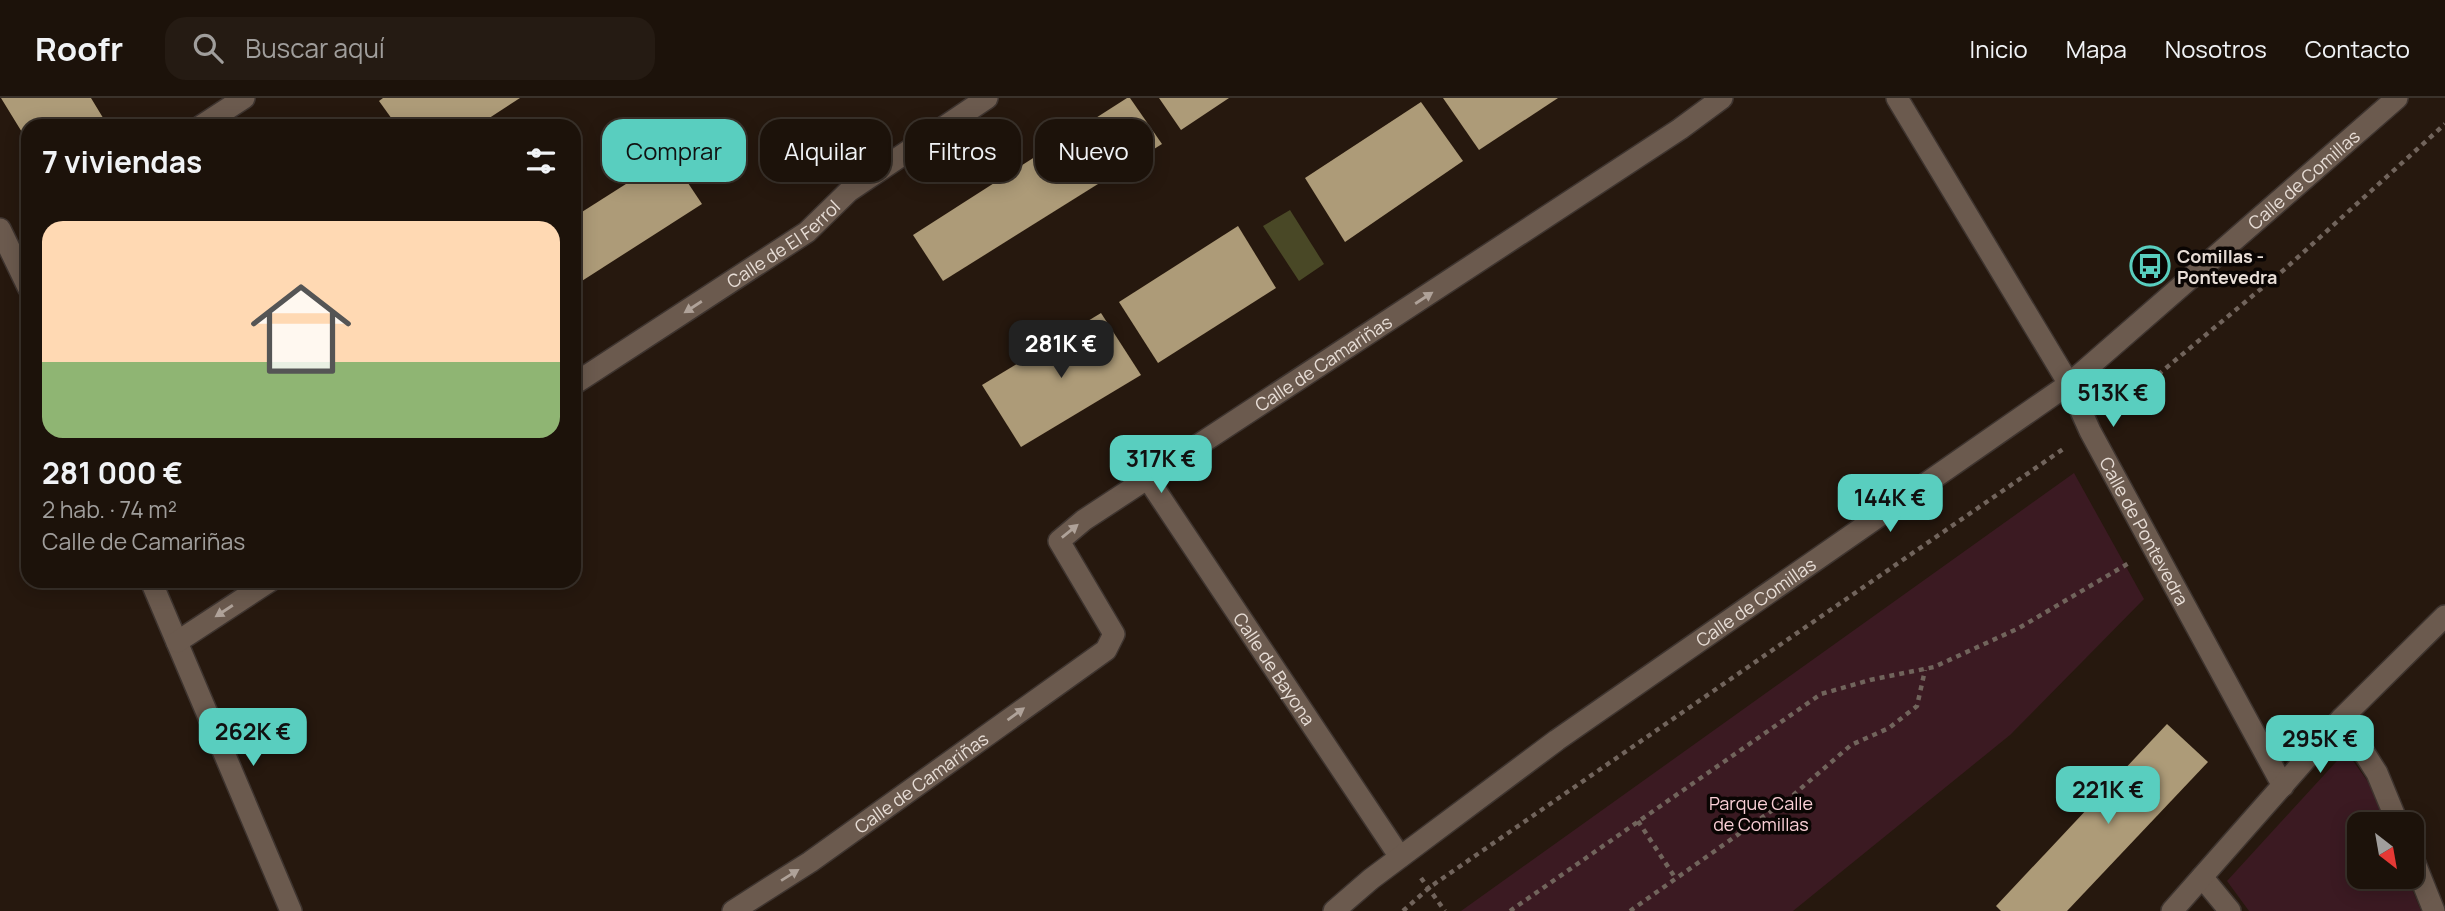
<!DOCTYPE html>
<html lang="es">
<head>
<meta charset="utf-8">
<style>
	:root { --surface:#1c120a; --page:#251b13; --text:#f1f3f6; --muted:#a09e9c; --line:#3a322b; --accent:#59cebf }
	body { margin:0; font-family:Manrope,sans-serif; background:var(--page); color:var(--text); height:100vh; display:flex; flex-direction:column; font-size:26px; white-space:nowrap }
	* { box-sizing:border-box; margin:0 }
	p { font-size:23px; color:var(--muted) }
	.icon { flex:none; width:38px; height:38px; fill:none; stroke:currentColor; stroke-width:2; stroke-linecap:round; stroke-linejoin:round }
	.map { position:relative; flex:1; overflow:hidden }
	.panel { position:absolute; left:21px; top:21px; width:560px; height:469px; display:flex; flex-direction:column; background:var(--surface); border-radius:21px; box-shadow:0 4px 18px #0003,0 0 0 2px var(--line) }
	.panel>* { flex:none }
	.guide { position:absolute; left:602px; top:21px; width:665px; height:63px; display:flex; gap:14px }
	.needle { width:46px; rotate:149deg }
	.tools { position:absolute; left:2347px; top:714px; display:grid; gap:14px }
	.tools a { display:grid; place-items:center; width:77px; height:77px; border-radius:14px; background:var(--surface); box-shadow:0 4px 18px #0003,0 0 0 2px var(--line); font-size:35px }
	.price { position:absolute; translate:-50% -60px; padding:0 16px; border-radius:14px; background:var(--accent); color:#111; font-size:23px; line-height:46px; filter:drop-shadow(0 2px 4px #0008) }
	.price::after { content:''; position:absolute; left:50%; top:42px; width:21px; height:16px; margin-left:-10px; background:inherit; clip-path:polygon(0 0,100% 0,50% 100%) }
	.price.active { background:#222; color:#fff }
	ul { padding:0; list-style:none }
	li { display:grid; align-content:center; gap:14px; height:371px; padding:0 21px }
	li span { display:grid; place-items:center; height:217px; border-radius:21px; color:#555 }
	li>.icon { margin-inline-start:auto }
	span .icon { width:126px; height:126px; fill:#fffc; stroke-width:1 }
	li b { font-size:30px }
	h2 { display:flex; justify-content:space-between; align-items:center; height:84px; padding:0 21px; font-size:30px }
	.pill { padding:0 24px; border-radius:21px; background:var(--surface); box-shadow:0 4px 18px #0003,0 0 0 2px var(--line); font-size:24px; line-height:63px }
	.pill.active { background:var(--accent); color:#111 }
	header { display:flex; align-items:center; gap:42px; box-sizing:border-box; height:98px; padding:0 35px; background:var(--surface); border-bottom:2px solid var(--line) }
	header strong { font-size:33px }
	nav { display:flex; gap:38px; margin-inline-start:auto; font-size:24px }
	.search { width:490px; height:63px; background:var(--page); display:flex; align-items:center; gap:18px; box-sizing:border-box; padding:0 24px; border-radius:21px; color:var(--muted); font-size:26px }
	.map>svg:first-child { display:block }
	.green { fill:#3b1a22 }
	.water { fill:#494826 }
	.building { fill:#ad9b78 }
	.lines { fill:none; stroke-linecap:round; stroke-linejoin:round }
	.minor-casing { stroke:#3e342f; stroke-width:24 }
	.path { stroke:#71645c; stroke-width:4.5; stroke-dasharray:5 5; stroke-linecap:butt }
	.minor { stroke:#6b5a4e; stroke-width:21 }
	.oneway { fill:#afa299 }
	.labels { text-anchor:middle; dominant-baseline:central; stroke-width:7; stroke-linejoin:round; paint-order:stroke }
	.street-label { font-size:18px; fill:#e7ddd6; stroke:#0a0503 }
	.poi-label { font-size:18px; font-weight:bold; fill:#e7ddd6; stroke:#0a0503; text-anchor:start }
	.park-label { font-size:18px; fill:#facfd6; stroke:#0a0503 }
</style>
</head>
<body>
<header>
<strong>Roofr</strong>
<div class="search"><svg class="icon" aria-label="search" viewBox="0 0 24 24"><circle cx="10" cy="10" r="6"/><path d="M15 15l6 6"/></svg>Buscar aquí</div>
<nav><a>Inicio</a><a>Mapa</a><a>Nosotros</a><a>Contacto</a></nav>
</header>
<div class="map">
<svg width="2445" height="813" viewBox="0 0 2445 813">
	<rect width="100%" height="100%" fill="#26180e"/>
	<g class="green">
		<polygon points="2074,375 2144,501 2010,637 1793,813 1461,813"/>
		<polygon points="2346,653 2371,688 2386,726 2359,726 2359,779 2407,779 2421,813 2249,813 2227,783"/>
	</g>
	<polygon class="water" points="1290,112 1324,166 1299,183 1263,128"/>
	<g class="building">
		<polygon points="1,0 91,0 108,28 28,28 28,44"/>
		<polygon points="383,0 520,0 477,28 397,28 379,3"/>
		<polygon points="1127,0 1130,0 1162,46 943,183 913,137"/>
		<polygon points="1159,0 1229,0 1181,32"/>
		<polygon points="1443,0 1558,0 1479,52"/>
		<polygon points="1421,4 1463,63 1345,144 1305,80"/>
		<polygon points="670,58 702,106 574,188 574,119"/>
		<polygon points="1238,128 1276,190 1158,265 1119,204"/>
		<polygon points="1101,215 1141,277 1021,349 982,287"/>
		<polygon points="2167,626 2208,664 2067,813 2001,813 1996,808"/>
	</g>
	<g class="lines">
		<g class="minor-casing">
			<g id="minor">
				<path id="s1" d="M1897,0L2069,286L2090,333L2283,688"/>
				<polyline points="201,28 244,0"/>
				<polyline points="0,131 28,189"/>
				<path id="s2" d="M574,286L807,134L849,93L987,0"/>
				<path id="s3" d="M1148,381L1400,759"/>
				<polyline points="151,483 291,813"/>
				<polyline points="177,544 270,483"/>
				<polyline points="2342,620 2377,675 2398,726"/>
				<polyline points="2412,758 2434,813"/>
				<polyline points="2202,779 2230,813"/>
				<path id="s4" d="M733,813L810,764L1106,552L1114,536L1059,443L1084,422L1680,31L1722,0"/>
				<path id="s5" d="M1334,813L1371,781L1557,642L2069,286L2397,0"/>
				<polyline points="2172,813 2342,620 2445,518"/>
			</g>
		</g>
		<g class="path">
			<polyline points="2112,315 2286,170 2445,26"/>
			<polyline points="1638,723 1676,781"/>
			<polyline points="1421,780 1445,813"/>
			<polyline points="1403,813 1430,789 2066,349"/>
			<polyline points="1510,813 1821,596 1870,582 1934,569 2019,530 2129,465"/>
			<polyline points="1630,813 1791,699 1851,647 1889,630 1917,608 1925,572"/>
		</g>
		<use href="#minor" class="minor"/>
	</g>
	<defs><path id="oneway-solid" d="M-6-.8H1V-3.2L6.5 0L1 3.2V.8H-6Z" transform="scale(1.75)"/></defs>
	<g class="oneway">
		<use href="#oneway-solid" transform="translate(1424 200) rotate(-33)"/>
		<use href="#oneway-solid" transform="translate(693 209) rotate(147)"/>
		<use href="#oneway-solid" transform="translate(1070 433) rotate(-39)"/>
		<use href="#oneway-solid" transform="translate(224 513) rotate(147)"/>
		<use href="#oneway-solid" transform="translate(1016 616) rotate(-36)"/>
		<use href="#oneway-solid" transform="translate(790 777) rotate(-32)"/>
	</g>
	<defs>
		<g id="bus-ring" transform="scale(2.0125)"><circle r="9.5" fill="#0a0503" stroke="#59cebf" stroke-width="1.5"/><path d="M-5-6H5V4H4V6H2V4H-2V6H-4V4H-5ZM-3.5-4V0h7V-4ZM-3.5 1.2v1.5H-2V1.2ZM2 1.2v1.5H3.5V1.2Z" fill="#59cebf"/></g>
	</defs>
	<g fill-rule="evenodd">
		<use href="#bus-ring" x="2150" y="168"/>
	</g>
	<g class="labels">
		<g class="street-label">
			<text stroke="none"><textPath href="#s5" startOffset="1216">Calle de Comillas</textPath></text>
			<text stroke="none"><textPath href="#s2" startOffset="252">Calle de El Ferrol</textPath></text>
			<text stroke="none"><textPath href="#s4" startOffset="900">Calle de Camariñas</textPath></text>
			<text stroke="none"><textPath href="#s1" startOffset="499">Calle de Pontevedra</textPath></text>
			<text stroke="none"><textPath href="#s5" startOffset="523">Calle de Comillas</textPath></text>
			<text stroke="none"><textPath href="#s3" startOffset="228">Calle de Bayona</textPath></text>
			<text stroke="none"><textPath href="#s4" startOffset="228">Calle de Camariñas</textPath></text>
		</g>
		<g class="poi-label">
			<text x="2177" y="158">Comillas -<tspan x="2177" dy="21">Pontevedra</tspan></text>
		</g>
		<g class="park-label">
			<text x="1761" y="705">Parque Calle<tspan x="1761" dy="21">de Comillas</tspan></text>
		</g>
	</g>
</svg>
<div class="tools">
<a><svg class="needle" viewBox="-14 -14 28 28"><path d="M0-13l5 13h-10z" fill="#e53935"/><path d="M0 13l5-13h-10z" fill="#a09e9c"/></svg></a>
</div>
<b class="price active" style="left:1061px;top:282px">281K €</b>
<b class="price" style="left:2113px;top:331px">513K €</b>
<b class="price" style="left:1161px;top:397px">317K €</b>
<b class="price" style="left:1890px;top:436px">144K €</b>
<b class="price" style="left:253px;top:670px">262K €</b>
<b class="price" style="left:2320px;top:677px">295K €</b>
<b class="price" style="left:2108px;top:728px">221K €</b>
<div class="guide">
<a class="pill active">Comprar</a>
<a class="pill">Alquilar</a>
<a class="pill">Filtros</a>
<a class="pill">Nuevo</a>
</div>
<section class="panel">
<h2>7 viviendas<svg class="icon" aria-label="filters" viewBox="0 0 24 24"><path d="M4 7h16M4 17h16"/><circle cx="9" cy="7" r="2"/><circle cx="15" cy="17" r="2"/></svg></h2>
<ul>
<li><span style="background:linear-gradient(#ffd9b3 65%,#8fb573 0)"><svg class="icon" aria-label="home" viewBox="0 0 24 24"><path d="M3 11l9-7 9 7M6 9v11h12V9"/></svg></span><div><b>281 000 €</b><p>2 hab. · 74 m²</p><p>Calle de Camariñas</p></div></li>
</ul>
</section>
</div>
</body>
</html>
